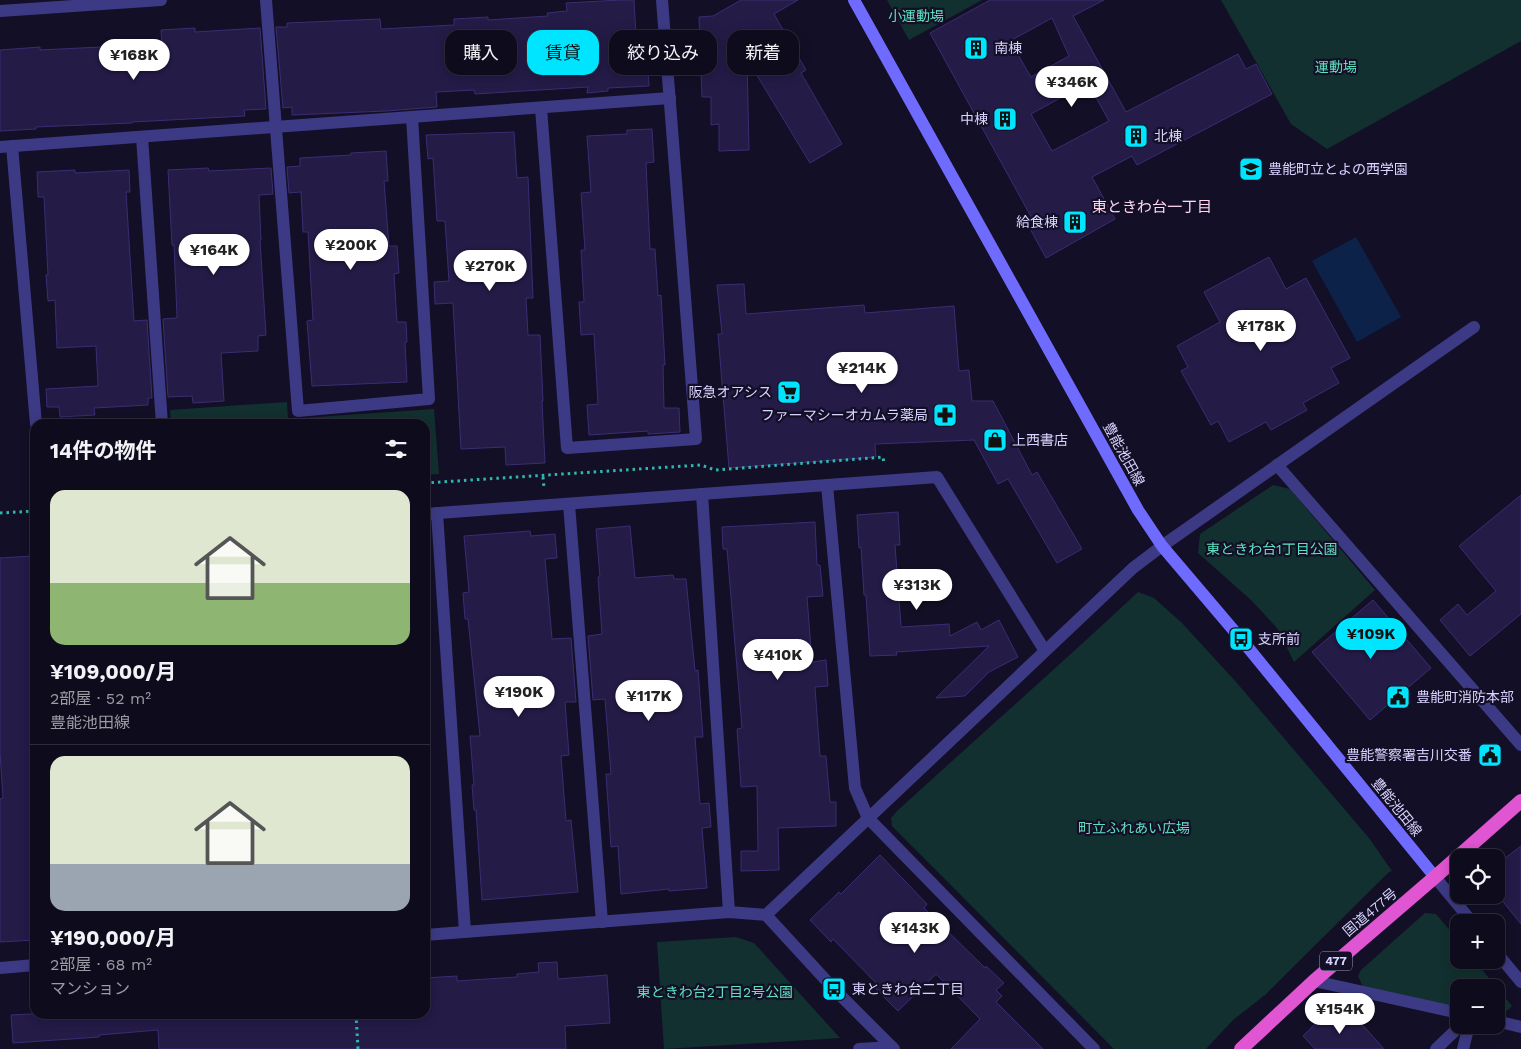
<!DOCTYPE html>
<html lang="ja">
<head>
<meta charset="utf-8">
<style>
	:root { --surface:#0e0b1c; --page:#1c1929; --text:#f1f3f6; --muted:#9b9ba3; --line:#2e2b3b; --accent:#00e5ff }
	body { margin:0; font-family:"Work Sans","Noto Sans JP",sans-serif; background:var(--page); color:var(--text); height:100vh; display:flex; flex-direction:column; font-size:19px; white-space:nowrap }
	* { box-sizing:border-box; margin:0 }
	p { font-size:16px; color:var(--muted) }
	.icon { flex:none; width:28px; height:28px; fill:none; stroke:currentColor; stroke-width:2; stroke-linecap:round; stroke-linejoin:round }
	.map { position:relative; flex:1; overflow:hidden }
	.side { position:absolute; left:30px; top:419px; width:400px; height:600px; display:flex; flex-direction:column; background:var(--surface); border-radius:15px; box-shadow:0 2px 12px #0003,0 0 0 1px var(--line) }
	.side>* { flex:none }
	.hud { position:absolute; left:445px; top:30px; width:475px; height:45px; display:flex; gap:10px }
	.tools { position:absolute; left:1450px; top:849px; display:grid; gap:10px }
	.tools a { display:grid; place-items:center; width:55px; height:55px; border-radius:10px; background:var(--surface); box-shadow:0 2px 12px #0003,0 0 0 1px var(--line); font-size:25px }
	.price { position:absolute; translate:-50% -42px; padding:0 11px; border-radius:18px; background:#fff; color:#222; font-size:16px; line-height:32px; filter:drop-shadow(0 1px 2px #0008) }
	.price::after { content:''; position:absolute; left:50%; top:30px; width:15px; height:11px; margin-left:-8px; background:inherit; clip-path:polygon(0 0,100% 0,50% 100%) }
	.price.active { background:var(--accent); color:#111 }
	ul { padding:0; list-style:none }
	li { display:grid; align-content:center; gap:10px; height:265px; padding:0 20px }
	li+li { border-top:1px solid var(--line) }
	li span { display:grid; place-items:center; height:155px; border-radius:15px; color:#555 }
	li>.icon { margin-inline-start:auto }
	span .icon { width:90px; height:90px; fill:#fffc; stroke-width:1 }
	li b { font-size:21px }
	h2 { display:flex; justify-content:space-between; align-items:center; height:60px; padding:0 20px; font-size:21px }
	.tag { padding:0 18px; border-radius:15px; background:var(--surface); box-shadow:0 2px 12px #0003,0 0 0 1px var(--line); font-size:18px; line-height:45px }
	.tag.active { background:var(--accent); color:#111 }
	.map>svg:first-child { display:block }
	.green { fill:#12302f }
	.water { fill:#0c2248 }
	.building { fill:#241b47; stroke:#3b2d73; fill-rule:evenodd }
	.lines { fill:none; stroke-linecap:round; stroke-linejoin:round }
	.path { stroke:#2fb8b0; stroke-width:3; stroke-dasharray:2.5 4; stroke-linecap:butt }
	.minor { stroke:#3d3a85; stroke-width:12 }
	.tertiary { stroke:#3d3a85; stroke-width:12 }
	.secondary { stroke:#6f6bff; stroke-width:12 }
	.trunk { stroke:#e055d1; stroke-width:14 }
	.labels { text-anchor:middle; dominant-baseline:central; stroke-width:4.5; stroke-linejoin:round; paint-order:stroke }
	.shield { fill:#130f26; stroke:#9e99be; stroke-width:1 }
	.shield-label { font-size:12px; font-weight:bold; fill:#d9d4ff }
	.park-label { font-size:14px; fill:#5fe0c0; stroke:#130f26 }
	.poi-label { font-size:14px; fill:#d9d4ff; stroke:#130f26; text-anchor:start }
	.street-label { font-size:14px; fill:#d9d4ff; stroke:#130f26 }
	.neighbourhood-label { font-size:15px; fill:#ffd6f0; stroke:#130f26 }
</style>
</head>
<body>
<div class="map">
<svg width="1521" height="1049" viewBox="0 0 1521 1049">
	<rect width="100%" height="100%" fill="#130f26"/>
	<g class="green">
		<polygon points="887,0 982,0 909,40"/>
		<polygon points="1221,0 1521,0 1521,41 1327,149 1291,124"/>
		<polygon points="287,402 288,419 434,409 439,474 425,475 425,424 171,424 170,410"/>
		<polygon points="1273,485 1290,489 1375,590 1294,662 1277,628 1251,600 1198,553 1200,534"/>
		<path d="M1138,592L1154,598L1182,623L1237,683L1369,838L1392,871L1389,872L1265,995L1233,1020L1206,1049H1114L892,826L891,818L897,811C977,738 1059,666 1138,592Z"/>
		<polygon points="1425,913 1436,914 1459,941 1459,960 1474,960 1512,1006 1500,1017 1496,1016 1496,988 1459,988 1459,1008 1363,987 1358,976 1361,970"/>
		<polygon points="736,937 754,943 840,1038 664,1049 657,942"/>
	</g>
	<polygon class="water" points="1356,237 1401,317 1357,342 1312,261"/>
	<g class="building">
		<polygon points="621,0 634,0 637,54 647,53 649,86 608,88 608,91 587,93 588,87 475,94 474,90 436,92 437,107 386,111 292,115 292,107 283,108 276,27 287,27 287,23 380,19 381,29 454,25 454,19 488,17 488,20 548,16 547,13 567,11 566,3"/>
		<polygon points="741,0 798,0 774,14 806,70 801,73 842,144 810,163 747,59 749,150 719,151 719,124 711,125 711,97 702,97 699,17 713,16"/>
		<path d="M990,0H1104L1073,16L1126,112L1238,54L1246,69L1256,64L1272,94L1137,165L1132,156L1092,177L1115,219L1046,258L1029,227L1035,224L930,33ZM1052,18L1069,56L1031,77L1010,41ZM1088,83L1109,121L1052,151L1031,114Z"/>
		<polygon points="195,28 195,32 260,28 266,109 244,110 245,116 132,122 132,123 36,127 36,129 0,131 0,50 40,47 40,50 162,44 161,30"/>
		<polygon points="652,129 654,162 646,163 650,249 655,249 658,296 661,295 665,365 663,365 664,408 679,408 680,432 648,434 648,431 589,435 587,405 598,404 594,334 581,335 579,302 584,302 581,250 585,250 581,193 591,192 587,136 627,134 627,130"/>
		<polygon points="514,132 517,178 528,177 533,298 526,298 528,335 540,335 543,401 542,401 545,463 506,465 505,447 461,449 453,303 435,304 434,282 449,281 445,221 437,221 433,158 428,159 426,135"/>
		<polygon points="386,151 388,181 384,181 389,246 397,246 399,273 394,274 397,322 406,322 407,342 405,342 407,382 312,386 307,321 313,320 308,232 303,232 301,192 289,193 287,167 300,166 300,158 351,155 351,153"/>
		<polygon points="208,168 209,171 271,168 273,194 259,195 261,240 260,240 266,335 258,336 258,351 221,353 224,401 193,403 192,396 168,397 163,319 176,318 177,317 174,245 172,245 168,170"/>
		<polygon points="75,170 75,173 129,170 130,192 126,192 134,321 147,320 152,398 148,398 148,405 94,408 95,415 60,417 59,407 47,407 46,389 98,386 96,346 57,348 55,300 48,301 46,275 48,275 44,197 38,197 37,172"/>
		<polygon points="1269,257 1286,289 1306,278 1350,358 1331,368 1339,383 1303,403 1307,410 1271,430 1266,422 1229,442 1218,421 1211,425 1181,371 1188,367 1177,346 1220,322 1204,292"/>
		<polygon points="744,284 746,314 864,305 865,313 954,306 959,371 969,370 972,401 993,401 1032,475 1037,472 1082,549 1057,563 1008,479 998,484 974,440 875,444 876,457 729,468 718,334 722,334 717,285"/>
		<polygon points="1521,495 1521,614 1470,656 1440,620 1458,604 1467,615 1496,591 1459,546"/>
		<polygon points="898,512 900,545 895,545 901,626 902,627 949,624 950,636 977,622 981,630 999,620 1018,657 989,672 965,696 936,698 989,646 896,652 897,655 870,656 866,595 864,595 861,547 859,548 857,515"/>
		<polygon points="815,522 817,565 820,565 823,596 807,597 812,662 826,660 828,686 815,687 820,756 826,756 830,802 836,802 836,826 778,828 779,870 741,871 741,851 758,851 757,786 741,787 737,729 742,728 727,549 723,549 722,527"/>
		<polygon points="630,526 635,578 673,575 674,579 686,579 695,671 698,670 703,737 695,737 700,804 709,803 711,827 702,828 707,888 669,891 669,889 621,894 618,846 611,847 606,774 611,774 605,699 593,700 588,636 602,634 598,577 600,577 596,529"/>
		<polygon points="530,531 531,536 555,534 557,558 545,559 552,639 571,638 576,702 565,702 569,755 561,756 566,821 571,820 578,892 482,900 476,810 474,810 472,785 474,785 470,736 480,736 468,619 465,619 463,593 469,592 464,536"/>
		<polygon points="32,556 34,578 30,578 35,648 35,667 32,667 35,704 35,713 33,713 35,738 35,844 33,844 35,874 35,940 0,942 0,799 3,798 0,753 0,558"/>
		<polygon points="1373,600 1431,668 1370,720 1312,652"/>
		<polygon points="1521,846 1521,924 1496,893 1496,865"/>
		<polygon points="880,855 927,904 924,908 985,968 986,966 1004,983 996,990 1002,996 996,1002 1043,1049 951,1049 980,1019 936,974 898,1011 876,989 879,986 833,939 831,942 810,920 839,892 841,894"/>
		<polygon points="557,962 558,979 607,975 610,1023 565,1026 566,1049 159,1049 158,1030 99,1035 99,1037 13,1043 11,1015 31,1014 425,1014 425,978 457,976 457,981 517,977 517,974 539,972 538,963"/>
		<polygon points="1323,1016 1360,1022 1384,1049 1315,1049 1303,1036"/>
	</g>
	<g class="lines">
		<g class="path">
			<polyline points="543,477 544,488"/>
			<polyline points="425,483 701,465 715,470 883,457 884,464"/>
			<polyline points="0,513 35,511"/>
			<polyline points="356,1014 358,1049"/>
		</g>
		<g class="minor">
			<polyline points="266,0 298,411 429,399 412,117"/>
			<polyline points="0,11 161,0"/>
			<polyline points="541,108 567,448 696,439 662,0"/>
			<polyline points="142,137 162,424"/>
			<polyline points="12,146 36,424"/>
			<polyline points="0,147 670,98"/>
			<polyline points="1277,465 1521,745"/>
			<polyline points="827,485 855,788 868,818 1094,1049"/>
			<polyline points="702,494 729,912"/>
			<polyline points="569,504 602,922"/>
			<polyline points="437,513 465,932"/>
			<polyline points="425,514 937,477 1045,651"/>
			<polyline points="766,915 1133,568 1162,546 1474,327"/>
			<polyline points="859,1049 892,1047"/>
			<polyline points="1436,1049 1461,1025"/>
			<polyline points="1463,1049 1469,1025"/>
		</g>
		<g class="tertiary">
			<polyline points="1435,877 1472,922"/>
			<polyline points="425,935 729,912 766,915 834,989 894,1049"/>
			<polyline points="1496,952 1521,982"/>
			<polyline points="0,968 35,965"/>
			<polyline points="1314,981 1459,1013"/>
			<polyline points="1496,1021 1521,1027"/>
		</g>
		<polyline class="secondary" points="854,0 1138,510 1162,546 1241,639 1435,877"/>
		<polyline class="trunk" points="1241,1049 1314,981 1435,877 1521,801"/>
	</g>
	<defs>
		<g id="building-square" transform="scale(1.25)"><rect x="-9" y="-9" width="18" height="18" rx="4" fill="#00e5ff" stroke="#130f26"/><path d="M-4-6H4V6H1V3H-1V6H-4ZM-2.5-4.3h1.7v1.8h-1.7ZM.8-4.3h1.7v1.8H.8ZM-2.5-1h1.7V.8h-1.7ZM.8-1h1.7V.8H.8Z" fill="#111"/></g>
		<g id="school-square" transform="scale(1.25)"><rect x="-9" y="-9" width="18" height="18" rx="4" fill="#00e5ff" stroke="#130f26"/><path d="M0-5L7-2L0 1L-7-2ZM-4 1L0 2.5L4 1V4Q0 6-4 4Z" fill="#111"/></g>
		<g id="supermarket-square" transform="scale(1.25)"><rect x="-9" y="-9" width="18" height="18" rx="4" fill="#00e5ff" stroke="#130f26"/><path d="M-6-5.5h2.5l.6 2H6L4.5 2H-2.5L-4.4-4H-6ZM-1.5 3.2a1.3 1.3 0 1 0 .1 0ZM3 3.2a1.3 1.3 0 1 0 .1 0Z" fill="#111"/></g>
		<g id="pharmacy-square" transform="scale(1.25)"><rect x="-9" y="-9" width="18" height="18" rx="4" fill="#00e5ff" stroke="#130f26"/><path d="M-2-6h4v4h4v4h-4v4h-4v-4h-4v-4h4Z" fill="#111"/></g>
		<g id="shop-square" transform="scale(1.25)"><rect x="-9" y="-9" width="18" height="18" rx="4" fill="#00e5ff" stroke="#130f26"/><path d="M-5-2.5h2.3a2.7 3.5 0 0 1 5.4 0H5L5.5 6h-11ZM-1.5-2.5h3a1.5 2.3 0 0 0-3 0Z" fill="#111"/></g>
		<g id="bus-square" transform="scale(1.25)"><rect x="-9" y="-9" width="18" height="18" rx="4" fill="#00e5ff" stroke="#130f26"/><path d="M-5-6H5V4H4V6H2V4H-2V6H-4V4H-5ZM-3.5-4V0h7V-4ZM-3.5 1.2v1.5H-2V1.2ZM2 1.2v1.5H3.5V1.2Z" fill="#111"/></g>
		<g id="civic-square" transform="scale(1.25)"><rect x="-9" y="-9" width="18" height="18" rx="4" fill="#00e5ff" stroke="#130f26"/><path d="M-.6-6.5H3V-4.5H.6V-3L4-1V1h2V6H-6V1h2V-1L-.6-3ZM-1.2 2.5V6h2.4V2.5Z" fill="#111"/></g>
	</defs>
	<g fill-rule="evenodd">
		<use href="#building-square" x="976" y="48"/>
		<use href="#building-square" x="1005" y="119"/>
		<use href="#building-square" x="1136" y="136"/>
		<use href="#school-square" x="1251" y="169"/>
		<use href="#building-square" x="1075" y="222"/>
		<use href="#supermarket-square" x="789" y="392"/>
		<use href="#pharmacy-square" x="945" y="415"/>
		<use href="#shop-square" x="995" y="440"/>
		<use href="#bus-square" x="1241" y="639"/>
		<use href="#civic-square" x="1398" y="697"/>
		<use href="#civic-square" x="1490" y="755"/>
		<use href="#bus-square" x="834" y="989"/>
	</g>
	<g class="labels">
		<rect class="shield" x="1320" y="951.5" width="32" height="19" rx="4"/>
		<g class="shield-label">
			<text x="1336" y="961">477</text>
		</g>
		<g class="park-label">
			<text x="916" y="16">小運動場</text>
			<text x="1336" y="67">運動場</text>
			<text x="1272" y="549">東ときわ台1丁目公園</text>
			<text x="1134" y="828">町立ふれあい広場</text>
			<text x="715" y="992">東ときわ台2丁目2号公園</text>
		</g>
		<g class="poi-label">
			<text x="994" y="48">南棟</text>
			<text x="988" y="119" text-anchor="end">中棟</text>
			<text x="1154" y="136">北棟</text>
			<text x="1268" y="169">豊能町立とよの西学園</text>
			<text x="1058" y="222" text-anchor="end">給食棟</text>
			<text x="772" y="392" text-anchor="end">阪急オアシス</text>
			<text x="928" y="415" text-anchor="end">ファーマシーオカムラ薬局</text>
			<text x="1012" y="440">上西書店</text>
			<text x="1258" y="639">支所前</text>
			<text x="1416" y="697">豊能町消防本部</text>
			<text x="1472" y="755" text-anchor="end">豊能警察署吉川交番</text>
			<text x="852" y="989">東ときわ台二丁目</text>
		</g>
		<g class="street-label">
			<text transform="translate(1124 454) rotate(61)">豊能池田線</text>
			<text transform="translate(1397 807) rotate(51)">豊能池田線</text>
			<text transform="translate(1370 912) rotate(-40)">国道477号</text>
		</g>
		<g class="neighbourhood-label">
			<text x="1152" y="207">東ときわ台一丁目</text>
		</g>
	</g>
</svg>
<div class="tools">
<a><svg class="icon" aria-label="locate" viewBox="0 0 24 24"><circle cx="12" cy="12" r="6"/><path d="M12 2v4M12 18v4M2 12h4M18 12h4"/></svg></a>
<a>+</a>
<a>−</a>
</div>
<b class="price" style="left:134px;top:81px">¥168K</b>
<b class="price" style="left:1072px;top:108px">¥346K</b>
<b class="price" style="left:351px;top:271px">¥200K</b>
<b class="price" style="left:214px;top:276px">¥164K</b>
<b class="price" style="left:490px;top:292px">¥270K</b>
<b class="price" style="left:1261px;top:352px">¥178K</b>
<b class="price" style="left:862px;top:394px">¥214K</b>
<b class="price" style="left:917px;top:611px">¥313K</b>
<b class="price active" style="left:1371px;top:660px">¥109K</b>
<b class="price" style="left:778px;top:681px">¥410K</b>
<b class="price" style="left:519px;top:718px">¥190K</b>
<b class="price" style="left:649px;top:722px">¥117K</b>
<b class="price" style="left:915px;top:954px">¥143K</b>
<b class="price" style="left:1340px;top:1035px">¥154K</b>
<div class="hud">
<a class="tag">購入</a>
<a class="tag active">賃貸</a>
<a class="tag">絞り込み</a>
<a class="tag">新着</a>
</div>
<section class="side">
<h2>14件の物件<svg class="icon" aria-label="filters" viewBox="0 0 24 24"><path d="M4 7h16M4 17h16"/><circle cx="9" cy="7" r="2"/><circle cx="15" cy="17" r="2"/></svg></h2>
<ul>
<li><span style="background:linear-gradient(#dfe7d0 60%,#8fb573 0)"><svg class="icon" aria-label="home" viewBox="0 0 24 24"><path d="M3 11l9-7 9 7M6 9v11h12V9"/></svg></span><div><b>¥109,000/月</b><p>2部屋 · 52 m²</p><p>豊能池田線</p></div></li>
<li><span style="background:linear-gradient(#dfe7d0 70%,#9aa5b1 0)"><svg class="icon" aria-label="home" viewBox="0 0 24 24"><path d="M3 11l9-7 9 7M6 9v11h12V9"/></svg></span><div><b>¥190,000/月</b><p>2部屋 · 68 m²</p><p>マンション</p></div></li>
</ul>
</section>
</div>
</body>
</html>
